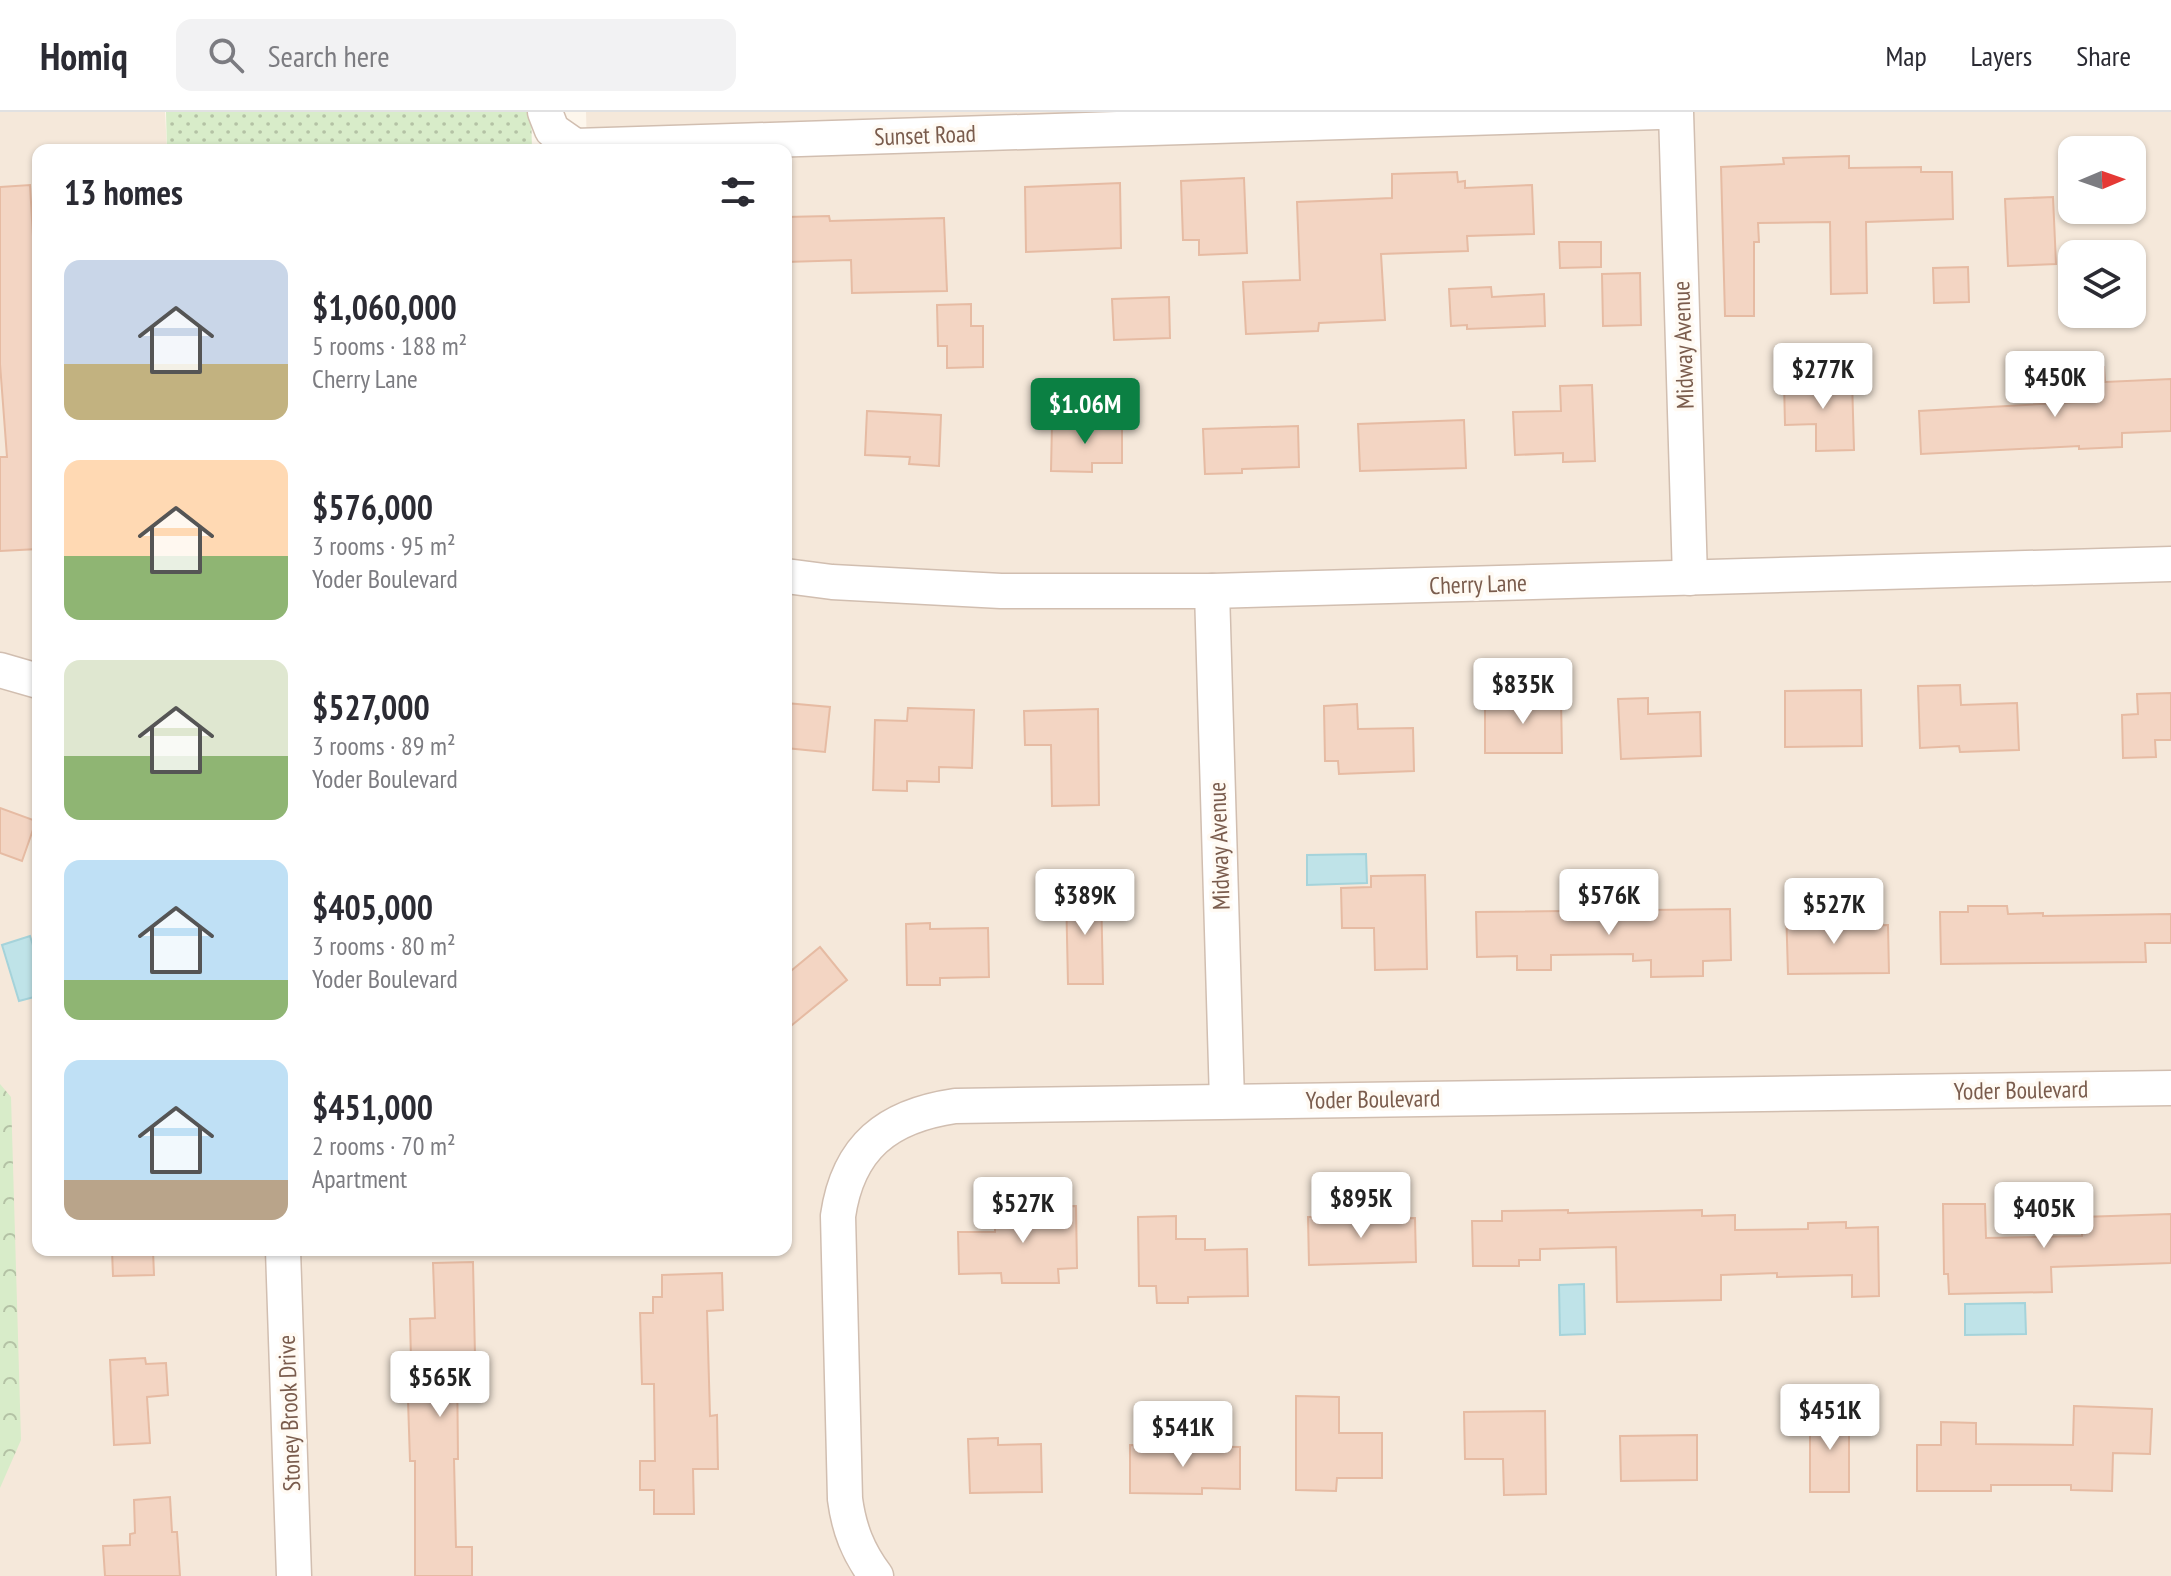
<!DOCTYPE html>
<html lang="en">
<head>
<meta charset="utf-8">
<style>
	:root { --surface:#fff; --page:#f2f2f3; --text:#2b2b33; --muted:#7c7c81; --line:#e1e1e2; --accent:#0b8043 }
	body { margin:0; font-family:"PT Sans Narrow",sans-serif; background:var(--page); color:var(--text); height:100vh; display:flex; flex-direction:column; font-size:30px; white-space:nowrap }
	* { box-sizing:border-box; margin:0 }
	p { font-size:26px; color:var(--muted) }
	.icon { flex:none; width:44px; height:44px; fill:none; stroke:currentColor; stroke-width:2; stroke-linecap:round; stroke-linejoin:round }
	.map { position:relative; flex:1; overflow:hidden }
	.panel { position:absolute; left:32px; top:32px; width:760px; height:1112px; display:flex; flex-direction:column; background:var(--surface); border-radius:16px; box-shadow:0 2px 6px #0004 }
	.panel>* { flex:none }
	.needle { width:52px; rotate:88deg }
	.tools { position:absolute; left:2058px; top:24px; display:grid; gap:16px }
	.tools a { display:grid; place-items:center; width:88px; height:88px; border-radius:16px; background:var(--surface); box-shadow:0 2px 6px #0004; font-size:40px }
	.price { position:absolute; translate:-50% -68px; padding:0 18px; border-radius:8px; background:#fff; color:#222; font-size:26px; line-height:52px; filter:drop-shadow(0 2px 4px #0008) }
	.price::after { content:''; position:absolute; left:50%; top:48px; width:24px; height:18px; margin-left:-12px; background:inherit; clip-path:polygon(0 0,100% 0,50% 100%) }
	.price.active { background:var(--accent); color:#fff }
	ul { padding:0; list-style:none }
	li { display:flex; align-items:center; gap:24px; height:200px; padding:0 32px }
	li span { display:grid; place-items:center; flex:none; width:224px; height:160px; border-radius:16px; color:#555 }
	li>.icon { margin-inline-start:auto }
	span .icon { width:96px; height:96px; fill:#fffc; stroke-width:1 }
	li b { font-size:34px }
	h2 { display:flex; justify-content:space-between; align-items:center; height:96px; padding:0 32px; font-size:34px }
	header { display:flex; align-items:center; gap:48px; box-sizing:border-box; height:112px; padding:0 40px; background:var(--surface); border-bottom:2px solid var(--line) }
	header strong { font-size:38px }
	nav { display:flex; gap:44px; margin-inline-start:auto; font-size:28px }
	.search { width:560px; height:72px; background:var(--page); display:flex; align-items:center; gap:20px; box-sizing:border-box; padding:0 28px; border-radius:16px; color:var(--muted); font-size:30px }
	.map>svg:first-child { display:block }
	.residential { fill:#f5e8da; fill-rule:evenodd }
	.forest { fill:url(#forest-crowns) }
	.park { fill:url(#park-dots) }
	.water { fill:#bfe3e8; stroke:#a5d3da; stroke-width:2 }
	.building { fill:#f3d5c3; stroke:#e6bba3; stroke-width:2 }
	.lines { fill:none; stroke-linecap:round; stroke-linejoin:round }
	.street-casing { stroke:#d1beb0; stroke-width:37 }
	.street { stroke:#fff; stroke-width:34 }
	.labels { text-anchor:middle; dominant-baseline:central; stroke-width:7; stroke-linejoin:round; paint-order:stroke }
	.street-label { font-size:24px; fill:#7a5c4d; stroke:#fffaf3 }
</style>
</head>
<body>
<header>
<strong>Homiq</strong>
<div class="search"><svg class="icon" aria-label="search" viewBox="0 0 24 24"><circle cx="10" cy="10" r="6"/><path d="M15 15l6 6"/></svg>Search here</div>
<nav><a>Map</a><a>Layers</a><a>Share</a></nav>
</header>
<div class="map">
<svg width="2171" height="1464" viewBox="0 0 2171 1464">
	<defs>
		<pattern id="forest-crowns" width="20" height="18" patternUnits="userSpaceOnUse" patternTransform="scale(2)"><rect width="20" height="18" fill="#d8ecc9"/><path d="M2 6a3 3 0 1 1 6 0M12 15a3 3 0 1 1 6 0" fill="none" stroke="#b4c2a5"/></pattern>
		<pattern id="park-dots" width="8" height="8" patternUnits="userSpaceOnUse" patternTransform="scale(2)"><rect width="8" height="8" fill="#d8ecc9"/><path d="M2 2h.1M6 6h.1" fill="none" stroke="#b4c2a5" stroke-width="1.8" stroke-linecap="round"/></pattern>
	</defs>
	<rect width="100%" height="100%" fill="#fdf6ec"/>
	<path class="residential" d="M0,0H165L167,38H38V1138H786V38H587L586,0H2171V1464H0ZM2072,38H2132V98H2072ZM2072,142H2132V202H2072Z"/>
	<polygon class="forest" points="0,972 11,985 21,1328 0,1376"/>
	<polygon class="park" points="166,0 531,0 532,38 167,38"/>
	<g class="water">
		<polygon points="1366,742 1367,771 1307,773 1307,743"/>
		<polygon points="30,824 38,849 38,884 19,889 2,833"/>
		<polygon points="1584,1172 1585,1222 1560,1223 1559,1173"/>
		<polygon points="2025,1191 2026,1222 1965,1223 1965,1192"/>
	</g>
	<g class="building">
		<polygon points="1849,44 1849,56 1921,55 1921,60 1952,60 1953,107 1866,110 1867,181 1831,182 1830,110 1758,111 1759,130 1754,130 1754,204 1725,204 1721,55 1784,52 1783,46"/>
		<polygon points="1457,60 1458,70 1465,69 1465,76 1532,73 1534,122 1467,124 1468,139 1381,142 1385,208 1319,211 1318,219 1246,222 1243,170 1300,168 1297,90 1392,86 1392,62"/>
		<polygon points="1244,66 1247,141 1199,143 1199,128 1183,128 1181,69"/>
		<polygon points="1120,71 1121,136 1026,140 1025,75"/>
		<polygon points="30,73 38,209 38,437 0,439 0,345 7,345 0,252 0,75"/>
		<polygon points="2053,85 2056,152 2008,154 2005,87"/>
		<polygon points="829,104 830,109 944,106 947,179 852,181 851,148 786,150 786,105"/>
		<polygon points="1559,130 1601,130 1601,155 1560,156"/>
		<polygon points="1968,155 1969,190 1934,191 1933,156"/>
		<polygon points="1640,161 1641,213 1603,214 1602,162"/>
		<polygon points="1491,175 1492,185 1544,182 1545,214 1467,217 1467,213 1451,214 1449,177"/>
		<polygon points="1169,185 1170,226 1114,228 1112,187"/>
		<polygon points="971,192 971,214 983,214 983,255 947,256 947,234 938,234 937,193"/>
		<polygon points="2104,255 2105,270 2171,267 2171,319 2122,321 2122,335 2079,337 2079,334 1921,342 1919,299 2077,290 2075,256"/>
		<polygon points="1852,267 1854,338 1816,339 1816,312 1785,313 1784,270"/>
		<polygon points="1592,273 1595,349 1563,350 1563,341 1515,343 1513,300 1561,299 1560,274"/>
		<polygon points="867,299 941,303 939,354 909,352 910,345 865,343"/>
		<polygon points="1464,308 1466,356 1360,359 1358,312"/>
		<polygon points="1052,311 1122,311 1122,351 1092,351 1092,360 1051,359"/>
		<polygon points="1298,314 1299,355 1242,357 1242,361 1205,362 1203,317"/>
		<polygon points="1960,573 1961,593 2017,591 2019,638 1960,640 1959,634 1920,636 1918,574"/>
		<polygon points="1861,578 1862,634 1785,635 1785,579"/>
		<polygon points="2171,581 2171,628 2155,628 2156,645 2123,646 2122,603 2138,602 2137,582"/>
		<polygon points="1648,586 1648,602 1700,600 1701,644 1621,647 1618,587"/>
		<polygon points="1561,587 1562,641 1485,641 1485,588"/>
		<polygon points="786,591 830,595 825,640 786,636"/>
		<polygon points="1357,592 1358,617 1413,616 1414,659 1339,662 1338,649 1325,649 1324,594"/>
		<polygon points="908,596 974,598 972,656 939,655 939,670 907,669 907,679 873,678 875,608 907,609"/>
		<polygon points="1098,597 1099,693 1052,694 1051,633 1025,633 1024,599"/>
		<polygon points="0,696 36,709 22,749 0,741"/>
		<polygon points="1425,763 1427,857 1375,858 1374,816 1342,816 1341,776 1371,775 1371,764"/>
		<polygon points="1101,777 1103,872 1068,872 1066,778"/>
		<polygon points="1968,794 2007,794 2008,802 2043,801 2043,804 2171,802 2171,831 2145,831 2146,850 1941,852 1940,800 1968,800"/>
		<polygon points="1786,795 1817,795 1817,814 1888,813 1889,861 1788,862"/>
		<polygon points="1730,797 1731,848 1703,849 1703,864 1651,865 1651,848 1633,849 1633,842 1551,843 1551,858 1517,858 1517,844 1477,845 1476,800"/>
		<polygon points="930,811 930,817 988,816 989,865 940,866 940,873 907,873 906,812"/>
		<polygon points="820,835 847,868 786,918 786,863"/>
		<polygon points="1943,1092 1985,1092 1986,1126 2082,1124 2082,1105 2171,1102 2171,1151 2051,1155 2052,1180 1949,1182 1948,1162 1944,1162"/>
		<polygon points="1076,1094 1077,1156 1058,1157 1059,1171 1002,1171 1001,1161 959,1162 958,1120 995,1120 995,1095"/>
		<polygon points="1568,1098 1568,1101 1702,1098 1702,1104 1735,1103 1735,1118 1808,1117 1808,1111 1846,1110 1846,1116 1878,1115 1879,1184 1852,1185 1852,1163 1777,1165 1777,1161 1721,1163 1721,1188 1617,1190 1616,1135 1540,1137 1540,1148 1519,1148 1519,1154 1473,1154 1472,1109 1502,1109 1502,1099"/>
		<polygon points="1176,1104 1176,1127 1205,1127 1205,1138 1247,1137 1248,1184 1188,1185 1188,1191 1157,1191 1156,1174 1139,1174 1138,1105"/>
		<polygon points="1363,1104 1363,1107 1415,1106 1416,1150 1309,1153 1308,1105"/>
		<polygon points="112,1138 153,1138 154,1163 113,1164"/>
		<polygon points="473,1150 475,1244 457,1245 458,1347 454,1347 456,1435 472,1435 472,1464 415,1464 415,1349 410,1349 408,1288 412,1288 410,1207 435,1206 433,1151"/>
		<polygon points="722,1161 723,1198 707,1199 710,1304 717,1303 718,1357 693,1357 694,1402 654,1402 654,1378 640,1378 640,1349 655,1349 654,1272 642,1272 640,1201 653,1201 653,1185 662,1185 662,1163"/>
		<polygon points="145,1246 146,1252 166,1251 168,1283 147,1285 150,1331 114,1333 110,1248"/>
		<polygon points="1296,1284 1339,1285 1339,1321 1382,1321 1382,1366 1337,1366 1336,1379 1296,1378"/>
		<polygon points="2074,1294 2152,1297 2150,1342 2113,1341 2112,1379 2071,1378 2071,1373 1991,1373 1991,1379 1917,1379 1917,1333 1941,1333 1941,1310 1976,1311 1976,1332 2073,1333"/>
		<polygon points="1545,1299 1546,1382 1504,1383 1503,1347 1465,1347 1464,1300"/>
		<rect x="1810" y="1301" width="39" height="79"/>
		<polygon points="1697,1323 1697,1368 1621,1369 1620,1324"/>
		<polygon points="998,1326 998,1333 1041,1332 1042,1380 970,1381 968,1327"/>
		<polygon points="1130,1333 1240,1335 1240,1377 1202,1376 1202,1382 1130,1381"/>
		<polygon points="170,1385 172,1420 177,1420 180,1464 105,1464 103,1434 130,1433 130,1422 135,1421 134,1388"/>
	</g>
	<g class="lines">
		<g class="street-casing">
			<g id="street">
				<polyline points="545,0 552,18 575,34"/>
				<polyline points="1676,0 1690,466"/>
				<polyline points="575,34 1659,0"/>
				<polyline points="786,464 832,470 1001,479 1212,479 2171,452"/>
				<polyline points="1212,479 1227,989"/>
				<polyline points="0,558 38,569"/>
				<polyline points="283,1138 294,1464"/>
				<path d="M876,1464C858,1440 849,1417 845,1387L838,1104C848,1035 887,1004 955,994L2171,976"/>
			</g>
		</g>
		<use href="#street" class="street"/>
	</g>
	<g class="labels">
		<g class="street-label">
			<text transform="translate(925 23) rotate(-2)">Sunset Road</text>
			<text transform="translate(1683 233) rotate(-92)">Midway Avenue</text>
			<text transform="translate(1478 472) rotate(-2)">Cherry Lane</text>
			<text transform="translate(1219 734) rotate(-92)">Midway Avenue</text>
			<text transform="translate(2021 978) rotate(-1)">Yoder Boulevard</text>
			<text transform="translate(1373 987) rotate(-1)">Yoder Boulevard</text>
			<text transform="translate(289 1301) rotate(-92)">Stoney Brook Drive</text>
		</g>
	</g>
</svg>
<div class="tools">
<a><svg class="needle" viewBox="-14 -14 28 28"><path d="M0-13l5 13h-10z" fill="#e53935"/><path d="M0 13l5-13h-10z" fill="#7c7c81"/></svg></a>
<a><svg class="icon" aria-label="layers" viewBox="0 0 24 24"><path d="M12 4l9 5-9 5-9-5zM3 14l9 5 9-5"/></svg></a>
</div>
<b class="price" style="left:1823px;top:299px">$277K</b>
<b class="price" style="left:2055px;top:307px">$450K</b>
<b class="price active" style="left:1085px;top:334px">$1.06M</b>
<b class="price" style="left:1523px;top:614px">$835K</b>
<b class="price" style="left:1085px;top:825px">$389K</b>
<b class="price" style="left:1609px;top:825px">$576K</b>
<b class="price" style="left:1834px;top:834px">$527K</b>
<b class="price" style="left:1361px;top:1128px">$895K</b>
<b class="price" style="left:1023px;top:1133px">$527K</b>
<b class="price" style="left:2044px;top:1138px">$405K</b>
<b class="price" style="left:440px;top:1307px">$565K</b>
<b class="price" style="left:1830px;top:1340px">$451K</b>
<b class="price" style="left:1183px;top:1357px">$541K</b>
<section class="panel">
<h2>13 homes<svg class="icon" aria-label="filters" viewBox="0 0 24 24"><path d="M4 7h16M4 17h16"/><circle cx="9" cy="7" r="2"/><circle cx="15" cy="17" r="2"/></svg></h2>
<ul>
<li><span style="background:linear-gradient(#c9d6e8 65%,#c2b280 0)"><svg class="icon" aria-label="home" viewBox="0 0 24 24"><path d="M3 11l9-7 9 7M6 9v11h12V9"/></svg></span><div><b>$1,060,000</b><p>5 rooms · 188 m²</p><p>Cherry Lane</p></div></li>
<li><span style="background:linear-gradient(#ffd9b3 60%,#8fb573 0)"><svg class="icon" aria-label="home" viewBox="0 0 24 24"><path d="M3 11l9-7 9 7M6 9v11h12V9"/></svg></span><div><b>$576,000</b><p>3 rooms · 95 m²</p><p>Yoder Boulevard</p></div></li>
<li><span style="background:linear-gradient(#dfe7d0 60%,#8fb573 0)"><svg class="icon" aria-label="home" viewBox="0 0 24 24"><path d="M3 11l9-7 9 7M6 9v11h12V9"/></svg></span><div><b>$527,000</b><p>3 rooms · 89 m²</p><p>Yoder Boulevard</p></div></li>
<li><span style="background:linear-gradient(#bfe0f5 75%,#8fb573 0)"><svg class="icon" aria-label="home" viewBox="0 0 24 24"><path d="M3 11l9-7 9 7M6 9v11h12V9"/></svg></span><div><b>$405,000</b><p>3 rooms · 80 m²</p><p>Yoder Boulevard</p></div></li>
<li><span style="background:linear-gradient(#bfe0f5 75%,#b9a48a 0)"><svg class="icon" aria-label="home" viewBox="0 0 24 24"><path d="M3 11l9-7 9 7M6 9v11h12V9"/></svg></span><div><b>$451,000</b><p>2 rooms · 70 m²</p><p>Apartment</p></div></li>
</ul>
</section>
</div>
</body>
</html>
